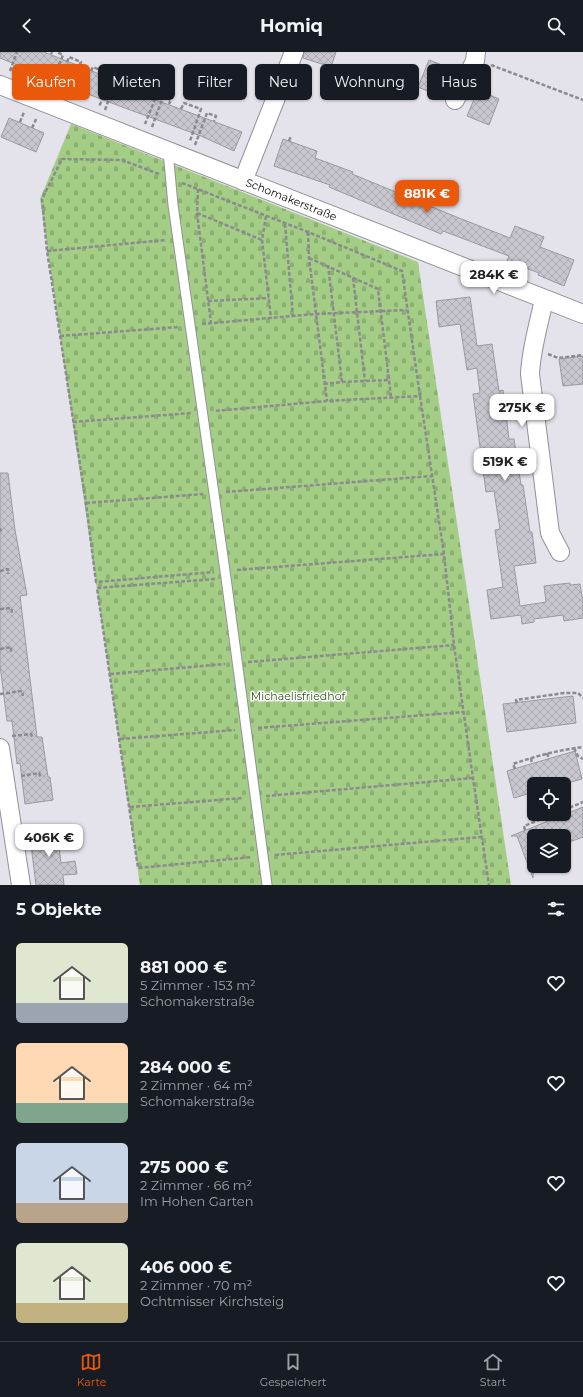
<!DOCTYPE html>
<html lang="de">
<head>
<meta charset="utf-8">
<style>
	:root { --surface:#171b24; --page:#20242c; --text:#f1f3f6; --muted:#9ea1a6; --line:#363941; --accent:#ea580c }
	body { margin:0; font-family:Montserrat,sans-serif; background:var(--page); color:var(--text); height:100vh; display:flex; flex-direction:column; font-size:15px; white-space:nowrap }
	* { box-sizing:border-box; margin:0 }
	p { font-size:13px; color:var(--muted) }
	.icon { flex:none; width:22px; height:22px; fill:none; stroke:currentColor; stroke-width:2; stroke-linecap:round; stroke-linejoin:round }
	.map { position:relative; height:833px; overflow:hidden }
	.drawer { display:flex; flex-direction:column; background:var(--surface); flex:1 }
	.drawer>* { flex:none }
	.guide { position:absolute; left:12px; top:12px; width:559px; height:36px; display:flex; gap:8px }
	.tools { position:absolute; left:527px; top:725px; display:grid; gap:8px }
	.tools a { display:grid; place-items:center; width:44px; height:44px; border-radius:6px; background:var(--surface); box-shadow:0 1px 3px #0004; font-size:20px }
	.price { position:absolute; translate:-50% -34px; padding:0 9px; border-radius:8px; background:#fff; color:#222; font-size:13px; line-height:26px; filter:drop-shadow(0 1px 2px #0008) }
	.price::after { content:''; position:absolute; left:50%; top:24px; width:12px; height:9px; margin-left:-6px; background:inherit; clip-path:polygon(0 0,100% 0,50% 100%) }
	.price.selected { background:var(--accent); color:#fff }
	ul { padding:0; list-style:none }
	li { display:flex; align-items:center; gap:12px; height:100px; padding:0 16px }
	li span { display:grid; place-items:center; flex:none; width:112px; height:80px; border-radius:6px; color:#555 }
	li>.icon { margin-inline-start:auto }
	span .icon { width:48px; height:48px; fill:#fffc; stroke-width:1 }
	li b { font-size:17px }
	h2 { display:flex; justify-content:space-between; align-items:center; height:48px; padding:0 16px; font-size:17px }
	.tag { padding:0 14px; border-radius:6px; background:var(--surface); box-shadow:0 1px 3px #0004; font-size:14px; line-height:36px }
	.tag.selected { background:var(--accent); color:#fff }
	header { display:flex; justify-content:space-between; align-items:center; height:52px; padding:0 16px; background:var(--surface); font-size:18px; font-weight:700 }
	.dock { display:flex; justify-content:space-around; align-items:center; height:56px; border-top:1px solid var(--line); background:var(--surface); font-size:11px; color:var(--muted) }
	.dock a { display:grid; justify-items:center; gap:2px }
	.dock .selected { color:var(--accent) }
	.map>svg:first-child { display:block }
	.cemetery { fill:url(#cemetery-stones) }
	.building { fill:url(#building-cross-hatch); stroke:#9a99a0 }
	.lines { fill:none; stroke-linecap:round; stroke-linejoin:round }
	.lane-casing { stroke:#929198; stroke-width:11 }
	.street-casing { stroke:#929198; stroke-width:20 }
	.path { stroke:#8b8a90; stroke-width:2.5; stroke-dasharray:4 2; stroke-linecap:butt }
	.lane { stroke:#fff; stroke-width:9 }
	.street { stroke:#fff; stroke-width:18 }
	.labels { text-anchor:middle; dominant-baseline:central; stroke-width:3; stroke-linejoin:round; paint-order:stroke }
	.street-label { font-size:11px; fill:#0c0b0e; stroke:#fff }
	.park-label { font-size:11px; fill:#324f1a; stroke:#fff }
</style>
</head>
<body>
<header><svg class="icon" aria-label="back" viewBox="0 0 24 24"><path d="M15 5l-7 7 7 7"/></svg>Homiq<svg class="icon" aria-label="search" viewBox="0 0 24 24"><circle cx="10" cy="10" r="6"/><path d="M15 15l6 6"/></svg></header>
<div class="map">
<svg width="583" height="833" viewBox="0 0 583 833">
	<defs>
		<pattern id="cemetery-stones" width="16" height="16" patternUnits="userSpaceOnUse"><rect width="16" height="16" fill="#a4ce86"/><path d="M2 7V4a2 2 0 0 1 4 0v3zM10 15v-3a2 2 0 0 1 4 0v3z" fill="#8cb072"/></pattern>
		<pattern id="building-cross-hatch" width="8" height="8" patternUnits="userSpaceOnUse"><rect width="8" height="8" fill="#c8c7cf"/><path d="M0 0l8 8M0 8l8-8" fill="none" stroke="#abaab1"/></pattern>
	</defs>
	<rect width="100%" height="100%" fill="#e4e3eb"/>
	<polygon class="cemetery" points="71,72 418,210 511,833 140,833 40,147"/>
	<g class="building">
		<polygon points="0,0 44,0 107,25 105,29 242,80 234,99 201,84 98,46 0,6"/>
		<polygon points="304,0 336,0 331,15 303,6"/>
		<polygon points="429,8 450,16 439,44 418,35"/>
		<polygon points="478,38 499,47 489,73 467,64"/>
		<polygon points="9,66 44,81 36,100 1,85"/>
		<polygon points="283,87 317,99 315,106 353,120 352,122 459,166 510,186 515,174 544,185 540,195 574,208 564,234 538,223 539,221 507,209 509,204 443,179 441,182 329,135 330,133 274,114"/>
		<polygon points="470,245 477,294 492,292 499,339 503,338 509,387 514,387 521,433 523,433 530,480 532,480 536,511 514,514 520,554 546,550 544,534 570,531 570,533 580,532 582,545 583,545 583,566 564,569 563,563 534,567 534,570 522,572 521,563 491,567 487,538 503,535 495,478 500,477 494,439 486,440 473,342 480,341 477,316 467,318 460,272 439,275 436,249"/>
		<polygon points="583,304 583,332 563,334 559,307"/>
		<polygon points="0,421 8,421 15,478 27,543 20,544 37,685 42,685 48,725 50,725 53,748 25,752 20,711 17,712 12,669 7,669 0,613"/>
		<polygon points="573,644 576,671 507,680 503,652"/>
		<polygon points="575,699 582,727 564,732 534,732 534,740 514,746 507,719"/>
		<polygon points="583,755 583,785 564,792 564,784 534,784 533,826 517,784 511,784"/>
		<polygon points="42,775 43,778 57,777 61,811 75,809 77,822 63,823 64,833 36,833 29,777"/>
	</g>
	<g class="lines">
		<g class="lane-casing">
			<polyline id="lane" points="168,99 173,153 226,526 267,833"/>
		</g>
		<g class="street-casing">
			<g id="street">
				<path id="s1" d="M0,33L583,262"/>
				<polyline points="455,48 475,9 476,0"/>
				<polyline points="243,129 294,0"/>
				<path d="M544,247C539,272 531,297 530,322L550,481L560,500"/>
				<polyline points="0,696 21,833"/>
			</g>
		</g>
		<g class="path">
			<polyline points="51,2 52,0"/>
			<polyline points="491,13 583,48"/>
			<polyline points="10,19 17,0"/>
			<polyline points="91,19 93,15 112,23 99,55"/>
			<polyline points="50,35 63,3 57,0"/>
			<polyline points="56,38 69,5 81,10 79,14"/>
			<polyline points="136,39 137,35 157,42 145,72"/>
			<polyline points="181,57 184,51 201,57 190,89"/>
			<polyline points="105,58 117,25 126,28 123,35"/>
			<polyline points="20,70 24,60"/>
			<polyline points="152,75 163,45 171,48 169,52"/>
			<polyline points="32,76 37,65"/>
			<polyline points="289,89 291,84"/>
			<polyline points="195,93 207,61 216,64 214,69"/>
			<polyline points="159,122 122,108 62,107 42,147 47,199 86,451 96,530 214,520"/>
			<polyline points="182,131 308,180 402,219 420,344 327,349 214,359"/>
			<polyline points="198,137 197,161 211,271"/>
			<polyline points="197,161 262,188"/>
			<polyline points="266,164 262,188 271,266"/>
			<polyline points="285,172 293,265"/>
			<polyline points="308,180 309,206 327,349"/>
			<polyline points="47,199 166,188"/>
			<polyline points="309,206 378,237 391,345"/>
			<polyline points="328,213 342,330"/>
			<polyline points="353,226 365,329"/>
			<polyline points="208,249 269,246"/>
			<polyline points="202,272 315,262 407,258"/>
			<polyline points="60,284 179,275"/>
			<polyline points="548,302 558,306 583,303"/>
			<polyline points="324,332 342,330 388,328"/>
			<polyline points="420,344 444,502 454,593 473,726 489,833"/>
			<polyline points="73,370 192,361"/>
			<polyline points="226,440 432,424"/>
			<polyline points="86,451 203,442"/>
			<polyline points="0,476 1,480"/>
			<polyline points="237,518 444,502"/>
			<polyline points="0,519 8,517 8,522"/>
			<polyline points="215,527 97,536 138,816 252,805"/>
			<polyline points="0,557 11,556 12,561"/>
			<polyline points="0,597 11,595 11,600"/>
			<polyline points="248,610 454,593"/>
			<polyline points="110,622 225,612"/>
			<polyline points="0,642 22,639 23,644"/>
			<polyline points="517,651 516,648 564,641 578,641 583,646"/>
			<polyline points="258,676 464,660"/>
			<polyline points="12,684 31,682 33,686"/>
			<polyline points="120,687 235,678"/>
			<polyline points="574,696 578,704 583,707"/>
			<polyline points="547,701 549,707"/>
			<polyline points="531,706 532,712"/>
			<path d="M515,717L513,712C536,704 559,698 583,695"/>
			<polyline points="21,724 39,721 41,726"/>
			<polyline points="266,744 473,726"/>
			<polyline points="130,755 243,746"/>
			<polyline points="564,758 583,750"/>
			<polyline points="525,778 524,774 554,762"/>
			<polyline points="275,803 481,785"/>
		</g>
		<use href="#lane" class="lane"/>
		<use href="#street" class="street"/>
	</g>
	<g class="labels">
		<g class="street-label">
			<text stroke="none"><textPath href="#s1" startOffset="313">Schomakerstraße</textPath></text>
		</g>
		<g class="park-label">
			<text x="298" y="644">Michaelisfriedhof</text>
		</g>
	</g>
</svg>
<div class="tools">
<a><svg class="icon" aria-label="locate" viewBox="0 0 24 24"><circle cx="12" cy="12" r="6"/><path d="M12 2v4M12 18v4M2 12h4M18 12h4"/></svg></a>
<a><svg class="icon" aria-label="layers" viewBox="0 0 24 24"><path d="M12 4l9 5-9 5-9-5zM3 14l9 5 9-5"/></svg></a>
</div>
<b class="price selected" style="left:427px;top:162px">881K €</b>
<b class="price" style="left:494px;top:243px">284K €</b>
<b class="price" style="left:522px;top:376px">275K €</b>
<b class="price" style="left:505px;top:430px">519K €</b>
<b class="price" style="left:49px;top:806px">406K €</b>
<div class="guide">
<a class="tag selected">Kaufen</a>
<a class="tag">Mieten</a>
<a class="tag">Filter</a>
<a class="tag">Neu</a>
<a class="tag">Wohnung</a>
<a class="tag">Haus</a>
</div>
</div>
<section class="drawer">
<h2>5 Objekte<svg class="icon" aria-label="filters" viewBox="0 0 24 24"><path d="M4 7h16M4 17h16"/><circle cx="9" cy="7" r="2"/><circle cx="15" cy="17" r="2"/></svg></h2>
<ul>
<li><span style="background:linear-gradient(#dfe7d0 75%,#9aa5b1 0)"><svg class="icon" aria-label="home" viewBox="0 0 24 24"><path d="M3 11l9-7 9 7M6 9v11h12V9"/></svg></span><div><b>881 000 €</b><p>5 Zimmer · 153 m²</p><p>Schomakerstraße</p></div><svg class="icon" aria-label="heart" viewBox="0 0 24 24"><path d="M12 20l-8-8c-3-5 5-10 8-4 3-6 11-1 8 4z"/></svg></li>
<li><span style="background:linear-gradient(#ffd9b3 75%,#7fa58c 0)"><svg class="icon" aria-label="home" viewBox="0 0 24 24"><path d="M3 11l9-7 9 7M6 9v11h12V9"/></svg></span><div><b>284 000 €</b><p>2 Zimmer · 64 m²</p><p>Schomakerstraße</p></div><svg class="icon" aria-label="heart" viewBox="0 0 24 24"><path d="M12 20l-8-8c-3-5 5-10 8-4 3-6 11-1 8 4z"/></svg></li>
<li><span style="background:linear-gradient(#c9d6e8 75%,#b9a48a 0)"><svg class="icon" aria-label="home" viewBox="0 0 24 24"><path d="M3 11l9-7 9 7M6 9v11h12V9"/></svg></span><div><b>275 000 €</b><p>2 Zimmer · 66 m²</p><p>Im Hohen Garten</p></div><svg class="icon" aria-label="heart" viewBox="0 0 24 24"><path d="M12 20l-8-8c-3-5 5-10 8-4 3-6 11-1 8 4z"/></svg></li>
<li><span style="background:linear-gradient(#dfe7d0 75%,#c2b280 0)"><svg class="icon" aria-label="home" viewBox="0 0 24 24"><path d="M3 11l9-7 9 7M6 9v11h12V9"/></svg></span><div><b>406 000 €</b><p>2 Zimmer · 70 m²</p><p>Ochtmisser Kirchsteig</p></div><svg class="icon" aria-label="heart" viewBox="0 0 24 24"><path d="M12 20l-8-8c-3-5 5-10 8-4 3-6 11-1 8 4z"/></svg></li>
</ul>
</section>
<nav class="dock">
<a class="selected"><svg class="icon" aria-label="map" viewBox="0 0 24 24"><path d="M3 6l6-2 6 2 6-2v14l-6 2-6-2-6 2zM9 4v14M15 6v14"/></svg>Karte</a>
<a><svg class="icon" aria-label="saved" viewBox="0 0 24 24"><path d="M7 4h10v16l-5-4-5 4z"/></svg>Gespeichert</a>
<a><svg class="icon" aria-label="home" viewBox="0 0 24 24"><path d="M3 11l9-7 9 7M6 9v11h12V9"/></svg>Start</a>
</nav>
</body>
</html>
